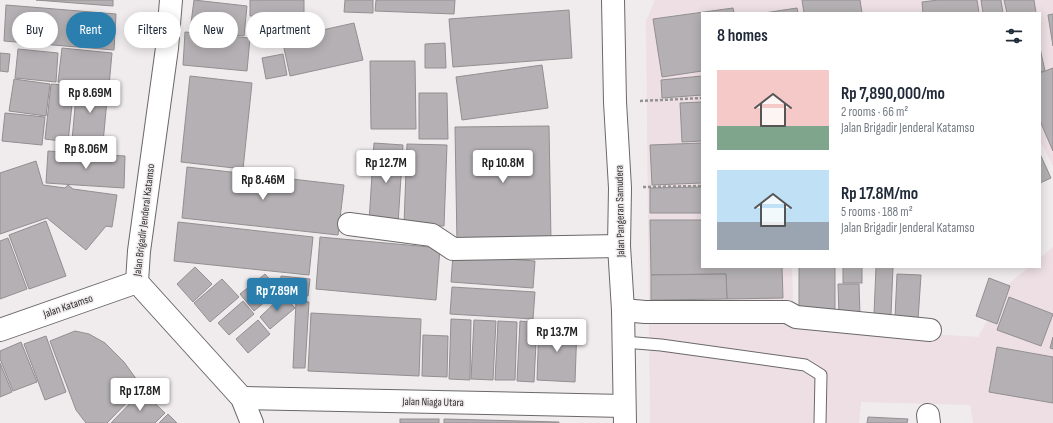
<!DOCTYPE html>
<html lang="en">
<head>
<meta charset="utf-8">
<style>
	:root { --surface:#fff; --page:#f2f2f3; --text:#1f2937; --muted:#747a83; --accent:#2b7faf }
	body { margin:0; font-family:"Sofia Sans Condensed",sans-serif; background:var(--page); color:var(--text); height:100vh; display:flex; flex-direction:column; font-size:15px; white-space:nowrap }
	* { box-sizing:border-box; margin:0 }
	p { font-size:13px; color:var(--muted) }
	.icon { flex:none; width:22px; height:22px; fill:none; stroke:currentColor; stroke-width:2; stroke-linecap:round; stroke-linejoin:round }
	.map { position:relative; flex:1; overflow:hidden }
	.panel { position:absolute; left:701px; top:12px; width:340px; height:256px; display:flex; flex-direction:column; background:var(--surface); border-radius:0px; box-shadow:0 2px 10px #0003 }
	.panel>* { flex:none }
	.guide { position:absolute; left:12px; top:12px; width:380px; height:36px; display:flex; gap:8px }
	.price { position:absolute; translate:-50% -34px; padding:0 9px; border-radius:4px; background:#fff; color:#222; font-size:13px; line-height:26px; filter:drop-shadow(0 1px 2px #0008) }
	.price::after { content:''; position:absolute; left:50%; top:24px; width:12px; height:9px; margin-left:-6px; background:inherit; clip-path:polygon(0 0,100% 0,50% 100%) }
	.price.on { background:var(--accent); color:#fff }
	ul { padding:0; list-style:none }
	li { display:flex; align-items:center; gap:12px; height:100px; padding:0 16px }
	li span { display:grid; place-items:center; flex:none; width:112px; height:80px; border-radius:0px; color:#555 }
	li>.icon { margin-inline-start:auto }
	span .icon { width:48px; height:48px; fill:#fffc; stroke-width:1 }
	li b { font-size:17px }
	h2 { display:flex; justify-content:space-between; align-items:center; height:48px; padding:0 16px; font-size:17px }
	.tag { padding:0 14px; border-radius:18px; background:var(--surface); box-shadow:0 2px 10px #0003; font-size:14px; line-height:36px }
	.tag.on { background:var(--accent); color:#fff }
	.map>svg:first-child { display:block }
	.built { fill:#eddfe3 }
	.building { fill:#b4b0b3; stroke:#928f91 }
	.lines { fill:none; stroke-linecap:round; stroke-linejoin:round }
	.service-casing { stroke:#6b6868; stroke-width:13 }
	.minor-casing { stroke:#6b6868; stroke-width:24 }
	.trunk-casing { stroke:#6b6868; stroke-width:24 }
	.path { stroke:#949191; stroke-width:2.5; stroke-dasharray:3 2; stroke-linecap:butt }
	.service { stroke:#fff; stroke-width:11 }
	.minor { stroke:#fff; stroke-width:22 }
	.trunk { stroke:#fff; stroke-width:22 }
	.labels { text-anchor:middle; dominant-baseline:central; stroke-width:3; stroke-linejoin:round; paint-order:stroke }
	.street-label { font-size:11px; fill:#312f2f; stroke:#f0eced }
</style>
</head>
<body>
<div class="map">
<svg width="1053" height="423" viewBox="0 0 1053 423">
	<rect width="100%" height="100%" fill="#f0eced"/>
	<polygon class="built" points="655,0 1053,0 1053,166 1040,141 1040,13 702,13 702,267 792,267 794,325 978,337 1006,286 1029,267 1040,267 1040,258 1053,247 1053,423 973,423 970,405 861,402 859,423 650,423 646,21"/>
	<g class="building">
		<polygon points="36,0 113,0 113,6"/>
		<polygon points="194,0 247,6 244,36 190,31"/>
		<polygon points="250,0 304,0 304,17 250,16"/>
		<polygon points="345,0 373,0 373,13 344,12"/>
		<polygon points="376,0 455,0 454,14 375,11"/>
		<polygon points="802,0 860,0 862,13 804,13"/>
		<polygon points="938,0 977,0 979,13 923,13 922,2"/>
		<polygon points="981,0 1001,0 1003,13 983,13"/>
		<polygon points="1004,0 1034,0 1036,13 1007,13"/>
		<polygon points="6,5 116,14 114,50 4,41"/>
		<polygon points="733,8 734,13 702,13 702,71 662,77 653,19"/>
		<polygon points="797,8 798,13 764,13"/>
		<polygon points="569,10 572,58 453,67 449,19"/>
		<polygon points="1053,14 1053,46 1048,15"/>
		<polygon points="354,23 363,60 290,76 282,39"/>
		<polygon points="185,32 250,38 247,71 183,65"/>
		<polygon points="445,43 446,68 425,68 425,44"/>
		<polygon points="62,48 112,53 109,86 58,82"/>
		<polygon points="1040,48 1045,71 1040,72"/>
		<polygon points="18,49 58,53 56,82 15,78"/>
		<polygon points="0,53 10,54 8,72 0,71"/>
		<polygon points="283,54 287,75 266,79 262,58"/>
		<polygon points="370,61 415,61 416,129 371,129"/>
		<polygon points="542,65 548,108 462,120 456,77"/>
		<polygon points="1053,68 1053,151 1040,121 1040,73"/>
		<polygon points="190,76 252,83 243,169 181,162"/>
		<polygon points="702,76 702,95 662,98 661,80"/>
		<polygon points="14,79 50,84 46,116 9,111"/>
		<polygon points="51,84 74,86 68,142 45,139"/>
		<polygon points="77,86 108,89 103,143 72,140"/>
		<polygon points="419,93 447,93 448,139 419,139"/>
		<polygon points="702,102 702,141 682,142 680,103"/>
		<polygon points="5,113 45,117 42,145 2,141"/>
		<polygon points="549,126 551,241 457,243 455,127"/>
		<polygon points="374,143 403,145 398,224 369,222"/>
		<polygon points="702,143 702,183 652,185 650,145"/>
		<polygon points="407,144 447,145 444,226 404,224"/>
		<polygon points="48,151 125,156 124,188 46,183"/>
		<polygon points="1040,154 1051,178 1040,183"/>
		<polygon points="36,161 43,185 65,188 68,185 73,189 117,195 112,227 106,226 86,250 47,218 0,234 0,173"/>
		<polygon points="187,167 344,185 338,235 182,218"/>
		<polygon points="702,187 702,213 650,213 650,188"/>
		<polygon points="650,220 702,220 702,267 782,267 783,298 727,299 726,274 651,275"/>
		<polygon points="46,221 66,276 29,289 9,235"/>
		<polygon points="178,222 313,237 309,275 174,261"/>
		<polygon points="320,237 440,248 436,300 316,289"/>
		<polygon points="8,238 27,289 0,299 0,241"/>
		<polygon points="453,255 535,261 533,288 451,282"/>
		<polygon points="195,267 212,284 193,302 177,284"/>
		<rect x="799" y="267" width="36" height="47"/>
		<rect x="843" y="267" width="19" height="16"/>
		<polygon points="876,267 893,267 891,315 874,314"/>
		<polygon points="265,274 279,290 254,311 240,294"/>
		<polygon points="726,274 727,299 651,300 651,275"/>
		<polygon points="897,274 921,275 918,320 895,318"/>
		<polygon points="281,276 310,279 308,296 279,293"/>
		<polygon points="989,278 1010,286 997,324 976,316"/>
		<polygon points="222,279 239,297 210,322 194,303"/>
		<polygon points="838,284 859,284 860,315 839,316"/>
		<polygon points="452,287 535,292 533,319 450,314"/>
		<polygon points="283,295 295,308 270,329 260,317"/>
		<polygon points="1009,297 1053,314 1041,346 997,330"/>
		<polygon points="243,301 254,314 229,335 218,323"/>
		<polygon points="296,301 309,302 305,368 293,368"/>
		<polygon points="311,313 421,319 419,376 308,371"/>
		<polygon points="451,319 471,320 470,380 449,379"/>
		<polygon points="258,320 270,334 248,353 236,339"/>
		<polygon points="474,320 496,321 493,380 471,379"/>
		<polygon points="498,321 517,322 515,380 495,380"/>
		<polygon points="520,321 537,323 534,382 517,381"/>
		<polygon points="539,324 577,326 575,382 537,380"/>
		<polygon points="75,331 89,334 105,343 124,362 142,387 107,423 86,423 76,410 50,341"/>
		<polygon points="423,335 448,336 447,377 422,376"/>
		<polygon points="46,336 66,392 45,400 24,344"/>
		<polygon points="1053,337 1053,349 1050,348"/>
		<polygon points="21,342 37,382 13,391 0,359 0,351"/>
		<polygon points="997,347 1053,357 1053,403 989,392"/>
		<polygon points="0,363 12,392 0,397"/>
		<polygon points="142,391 165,413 155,423 111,423"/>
		<polygon points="168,414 177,423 159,423"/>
		<polygon points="868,417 908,419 907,423 867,423"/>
		<rect x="400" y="419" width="39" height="4"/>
		<polygon points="444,419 559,422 559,423 444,423"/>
	</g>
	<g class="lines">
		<g class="service-casing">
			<polyline id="service" points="624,342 661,345 805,365 821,375 820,423"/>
		</g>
		<g class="minor-casing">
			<g id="minor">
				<polyline points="171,0 167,48 139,251 137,282 242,398 252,423"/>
				<polyline points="349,224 432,235 453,249 619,246"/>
				<polyline points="623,310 645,312 787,312 796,317 930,330"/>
				<polyline points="0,330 137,282"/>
				<polyline points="242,398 624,406"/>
				<polyline points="928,415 929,423"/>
			</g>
		</g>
		<g class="trunk-casing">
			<polyline id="trunk" points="613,0 615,102 620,188 619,246 623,310 625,423"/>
		</g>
		<g class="path">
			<polyline points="640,101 702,98"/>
			<polyline points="643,187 702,186"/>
		</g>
		<use href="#service" class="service"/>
		<use href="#minor" class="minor"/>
		<use href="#trunk" class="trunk"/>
	</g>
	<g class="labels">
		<g class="street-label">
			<text transform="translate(620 211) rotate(-91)">Jalan Pangeran Samudera</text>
			<text transform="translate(144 220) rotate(-83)">Jalan Brigadir Jenderal Katamso</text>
			<text transform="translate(68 306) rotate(-19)">Jalan Katamso</text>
			<text transform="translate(433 402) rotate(1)">Jalan Niaga Utara</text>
		</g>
	</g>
</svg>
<b class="price" style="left:90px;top:114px">Rp 8.69M</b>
<b class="price" style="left:86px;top:170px">Rp 8.06M</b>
<b class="price" style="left:386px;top:184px">Rp 12.7M</b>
<b class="price" style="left:503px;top:184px">Rp 10.8M</b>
<b class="price" style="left:263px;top:201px">Rp 8.46M</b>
<b class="price on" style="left:277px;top:312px">Rp 7.89M</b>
<b class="price" style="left:557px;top:353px">Rp 13.7M</b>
<b class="price" style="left:140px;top:412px">Rp 17.8M</b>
<div class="guide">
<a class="tag">Buy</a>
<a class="tag on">Rent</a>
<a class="tag">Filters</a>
<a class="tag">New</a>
<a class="tag">Apartment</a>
</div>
<section class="panel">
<h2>8 homes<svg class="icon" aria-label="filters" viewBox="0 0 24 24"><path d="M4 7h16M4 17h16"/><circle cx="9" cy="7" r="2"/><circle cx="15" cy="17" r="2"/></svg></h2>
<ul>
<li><span style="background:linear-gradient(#f6c9c9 70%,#7fa58c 0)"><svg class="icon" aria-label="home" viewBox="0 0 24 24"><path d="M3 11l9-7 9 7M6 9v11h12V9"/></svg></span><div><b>Rp 7,890,000/mo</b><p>2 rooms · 66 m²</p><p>Jalan Brigadir Jenderal Katamso</p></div></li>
<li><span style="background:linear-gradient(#bfe0f5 65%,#9aa5b1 0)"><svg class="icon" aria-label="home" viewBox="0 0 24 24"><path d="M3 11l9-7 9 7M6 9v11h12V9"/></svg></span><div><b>Rp 17.8M/mo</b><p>5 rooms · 188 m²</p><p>Jalan Brigadir Jenderal Katamso</p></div></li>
</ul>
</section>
</div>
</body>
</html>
